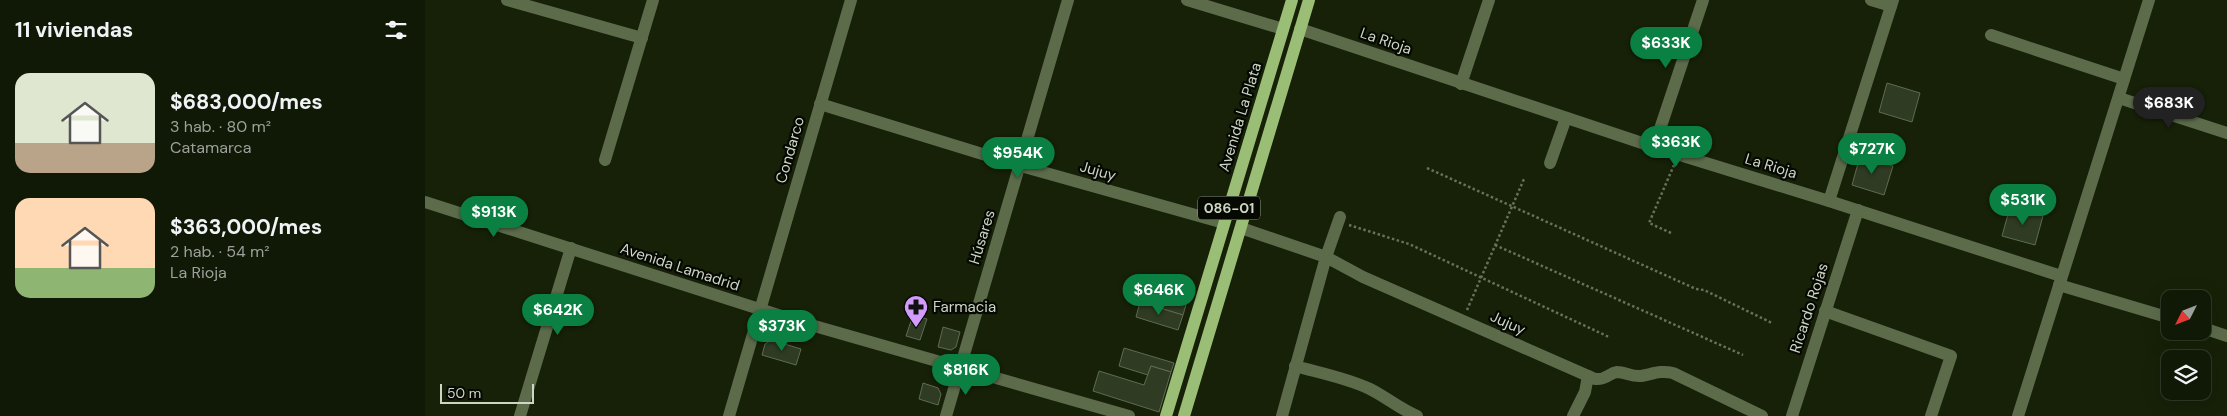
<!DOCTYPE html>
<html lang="es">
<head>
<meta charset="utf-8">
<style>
	:root { --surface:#101906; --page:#192210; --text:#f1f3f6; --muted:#9ca09b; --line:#303828; --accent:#0b8043 }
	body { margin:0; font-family:"DM Sans",sans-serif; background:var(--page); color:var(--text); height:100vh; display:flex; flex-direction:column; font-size:19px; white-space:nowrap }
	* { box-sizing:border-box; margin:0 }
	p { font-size:16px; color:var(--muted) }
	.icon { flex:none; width:28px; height:28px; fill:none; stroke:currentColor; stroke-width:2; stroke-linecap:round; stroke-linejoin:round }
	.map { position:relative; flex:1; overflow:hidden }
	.side { display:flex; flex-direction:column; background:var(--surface); width:425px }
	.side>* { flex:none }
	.needle { width:32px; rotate:228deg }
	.tools { position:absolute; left:1736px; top:290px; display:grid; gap:10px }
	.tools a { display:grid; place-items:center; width:50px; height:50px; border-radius:10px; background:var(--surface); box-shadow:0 5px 20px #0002,0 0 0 1px var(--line); font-size:25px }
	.scale { position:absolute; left:15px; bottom:12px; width:94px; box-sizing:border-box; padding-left:5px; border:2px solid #cdd5c6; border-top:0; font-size:14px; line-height:18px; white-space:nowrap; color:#cdd5c6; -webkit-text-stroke:4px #050902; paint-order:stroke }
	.price { position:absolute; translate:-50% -42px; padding:0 11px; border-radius:18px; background:var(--accent); color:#fff; font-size:16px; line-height:32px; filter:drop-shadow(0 1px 2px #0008) }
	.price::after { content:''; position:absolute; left:50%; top:30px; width:15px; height:11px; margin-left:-8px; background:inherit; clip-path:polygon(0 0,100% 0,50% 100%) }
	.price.current { background:#222; color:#fff }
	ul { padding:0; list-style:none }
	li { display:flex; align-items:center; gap:15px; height:125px; padding:0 15px }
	li span { display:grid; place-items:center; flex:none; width:140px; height:100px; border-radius:15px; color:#555 }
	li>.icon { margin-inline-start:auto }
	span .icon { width:60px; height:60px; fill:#fffc; stroke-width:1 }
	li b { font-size:21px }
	h2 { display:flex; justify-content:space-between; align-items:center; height:60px; padding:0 15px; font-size:21px }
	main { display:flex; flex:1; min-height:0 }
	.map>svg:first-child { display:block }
	.building { fill:#2f3b22; stroke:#5e6c51 }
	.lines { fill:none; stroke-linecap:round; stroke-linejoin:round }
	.path { stroke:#67715d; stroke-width:2.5; stroke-dasharray:2.5 2.5; stroke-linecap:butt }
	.minor { stroke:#5c6c4b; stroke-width:12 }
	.major { stroke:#9bbe76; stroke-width:12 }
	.labels { text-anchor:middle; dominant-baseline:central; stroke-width:4.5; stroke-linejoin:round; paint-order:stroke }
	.shield { fill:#050902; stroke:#91988b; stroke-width:1 }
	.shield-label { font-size:14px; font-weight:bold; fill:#cdd5c6 }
	.street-label { font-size:15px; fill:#cdd5c6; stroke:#050902 }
	.poi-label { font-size:15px; fill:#cdd5c6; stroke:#050902; text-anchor:start }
</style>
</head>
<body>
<main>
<section class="side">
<h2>11 viviendas<svg class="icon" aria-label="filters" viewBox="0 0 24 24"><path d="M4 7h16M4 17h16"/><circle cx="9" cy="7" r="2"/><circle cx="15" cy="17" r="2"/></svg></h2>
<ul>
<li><span style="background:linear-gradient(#dfe7d0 70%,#b9a48a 0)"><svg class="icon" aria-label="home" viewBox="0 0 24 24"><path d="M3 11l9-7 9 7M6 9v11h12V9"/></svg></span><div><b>$683,000/mes</b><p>3 hab. · 80 m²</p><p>Catamarca</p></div></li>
<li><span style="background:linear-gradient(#ffd9b3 70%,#8fb573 0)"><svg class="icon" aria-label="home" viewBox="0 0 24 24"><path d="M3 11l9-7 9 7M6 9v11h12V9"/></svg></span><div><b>$363,000/mes</b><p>2 hab. · 54 m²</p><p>La Rioja</p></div></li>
</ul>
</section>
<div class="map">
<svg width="1802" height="416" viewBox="0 0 1802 416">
	<rect width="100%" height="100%" fill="#162108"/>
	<g class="building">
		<polygon points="1462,83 1495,93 1487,122 1454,112"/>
		<polygon points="1435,156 1468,166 1459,195 1427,185"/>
		<polygon points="1585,207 1618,216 1610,245 1577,236"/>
		<polygon points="729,288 763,298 758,315 724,305"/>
		<polygon points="715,302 758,315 753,330 711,317"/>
		<polygon points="488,315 502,319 495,340 481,336"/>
		<polygon points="518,327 535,332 531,347 526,350 513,347"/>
		<polygon points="346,340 376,349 371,365 337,355 340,344"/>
		<polygon points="699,348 749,363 746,372 726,366 723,375 694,366"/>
		<polygon points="726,366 746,372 734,412 668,391 674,371 719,385"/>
		<polygon points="498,383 513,388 516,394 513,405 494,399"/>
	</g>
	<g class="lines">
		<g class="path">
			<polyline points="1002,168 1271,289 1279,290 1347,323"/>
			<polyline points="924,225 984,244 1184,337"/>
			<polyline points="1246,233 1224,223 1249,165"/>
			<polyline points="1070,245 1318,355"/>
			<polyline points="1042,310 1099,179"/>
		</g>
		<g class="minor">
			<polyline points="82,0 217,38"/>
			<polyline points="762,0 858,29"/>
			<polyline points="1446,0 1466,6"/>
			<polyline points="875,29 1229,147 1404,201 1636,276"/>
			<polyline points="1566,35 1699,79"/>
			<polyline points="1036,84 1064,0"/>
			<polyline points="1694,98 1802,133"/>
			<polyline points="395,104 596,166 799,223"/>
			<polyline points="1229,147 1278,0"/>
			<polyline points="180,160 228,0"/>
			<polyline points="1125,163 1141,118"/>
			<polyline points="1404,201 1468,0"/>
			<polyline points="0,202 372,321 704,416"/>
			<path d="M816,228L901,257L938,277L1170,379C1183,380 1183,373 1192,372C1200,372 1207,377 1216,376C1228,374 1235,370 1248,373L1337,416"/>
			<polyline points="1634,285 1745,318"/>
			<polyline points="1400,311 1526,356 1506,416"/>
			<polyline points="1778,328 1802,336"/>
			<path d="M870,366C895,373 922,378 945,389C961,397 975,409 992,416"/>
			<polyline points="95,416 146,248"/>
			<polyline points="304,416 426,0"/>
			<polyline points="521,416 643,0"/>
			<polyline points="857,416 901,257 915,217"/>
			<polyline points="1148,416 1160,392 1163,376"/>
			<polyline points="1367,416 1433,210"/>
			<polyline points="1593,416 1724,0"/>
		</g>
		<g class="major">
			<polyline points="741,416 867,0"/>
			<polyline points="759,416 884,0"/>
		</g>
	</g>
	<defs>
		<g id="pharmacy-pin" transform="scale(1.25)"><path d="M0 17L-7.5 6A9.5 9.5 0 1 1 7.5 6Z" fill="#d39cfc" stroke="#050902"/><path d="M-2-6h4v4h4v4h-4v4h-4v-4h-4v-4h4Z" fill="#111"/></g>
	</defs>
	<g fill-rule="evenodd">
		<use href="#pharmacy-pin" x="491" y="307"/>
	</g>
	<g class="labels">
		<rect class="shield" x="773" y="196.5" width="62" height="23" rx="4"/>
		<g class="shield-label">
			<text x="804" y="208">086-01</text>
		</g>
		<g class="street-label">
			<text transform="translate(961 41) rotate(19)">La Rioja</text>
			<text transform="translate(815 117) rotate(-73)">Avenida La Plata</text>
			<text transform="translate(365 150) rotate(-74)">Condarco</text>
			<text transform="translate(1346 166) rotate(17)">La Rioja</text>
			<text transform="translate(673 171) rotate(16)">Jujuy</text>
			<text transform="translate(557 237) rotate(-73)">Húsares</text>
			<text transform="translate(255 267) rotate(18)">Avenida Lamadrid</text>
			<text transform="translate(1384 308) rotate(-72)">Ricardo Rojas</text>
			<text transform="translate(1083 323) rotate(24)">Jujuy</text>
		</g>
		<g class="poi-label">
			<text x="508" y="307">Farmacia</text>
		</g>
	</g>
</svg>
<div class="tools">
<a><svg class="needle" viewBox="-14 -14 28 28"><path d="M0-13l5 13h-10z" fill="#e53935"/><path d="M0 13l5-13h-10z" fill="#9ca09b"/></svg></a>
<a><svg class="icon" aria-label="layers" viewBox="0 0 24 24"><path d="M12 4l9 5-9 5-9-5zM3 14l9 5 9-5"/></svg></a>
</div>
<div class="scale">50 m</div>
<b class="price" style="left:1241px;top:69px">$633K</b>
<b class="price current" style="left:1744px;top:129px">$683K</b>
<b class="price" style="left:1251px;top:168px">$363K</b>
<b class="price" style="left:1447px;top:175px">$727K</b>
<b class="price" style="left:593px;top:179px">$954K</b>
<b class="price" style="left:1598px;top:226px">$531K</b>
<b class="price" style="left:69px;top:238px">$913K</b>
<b class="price" style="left:734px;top:316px">$646K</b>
<b class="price" style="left:133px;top:336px">$642K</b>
<b class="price" style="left:357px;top:352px">$373K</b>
<b class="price" style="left:541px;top:396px">$816K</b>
</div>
</main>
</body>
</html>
